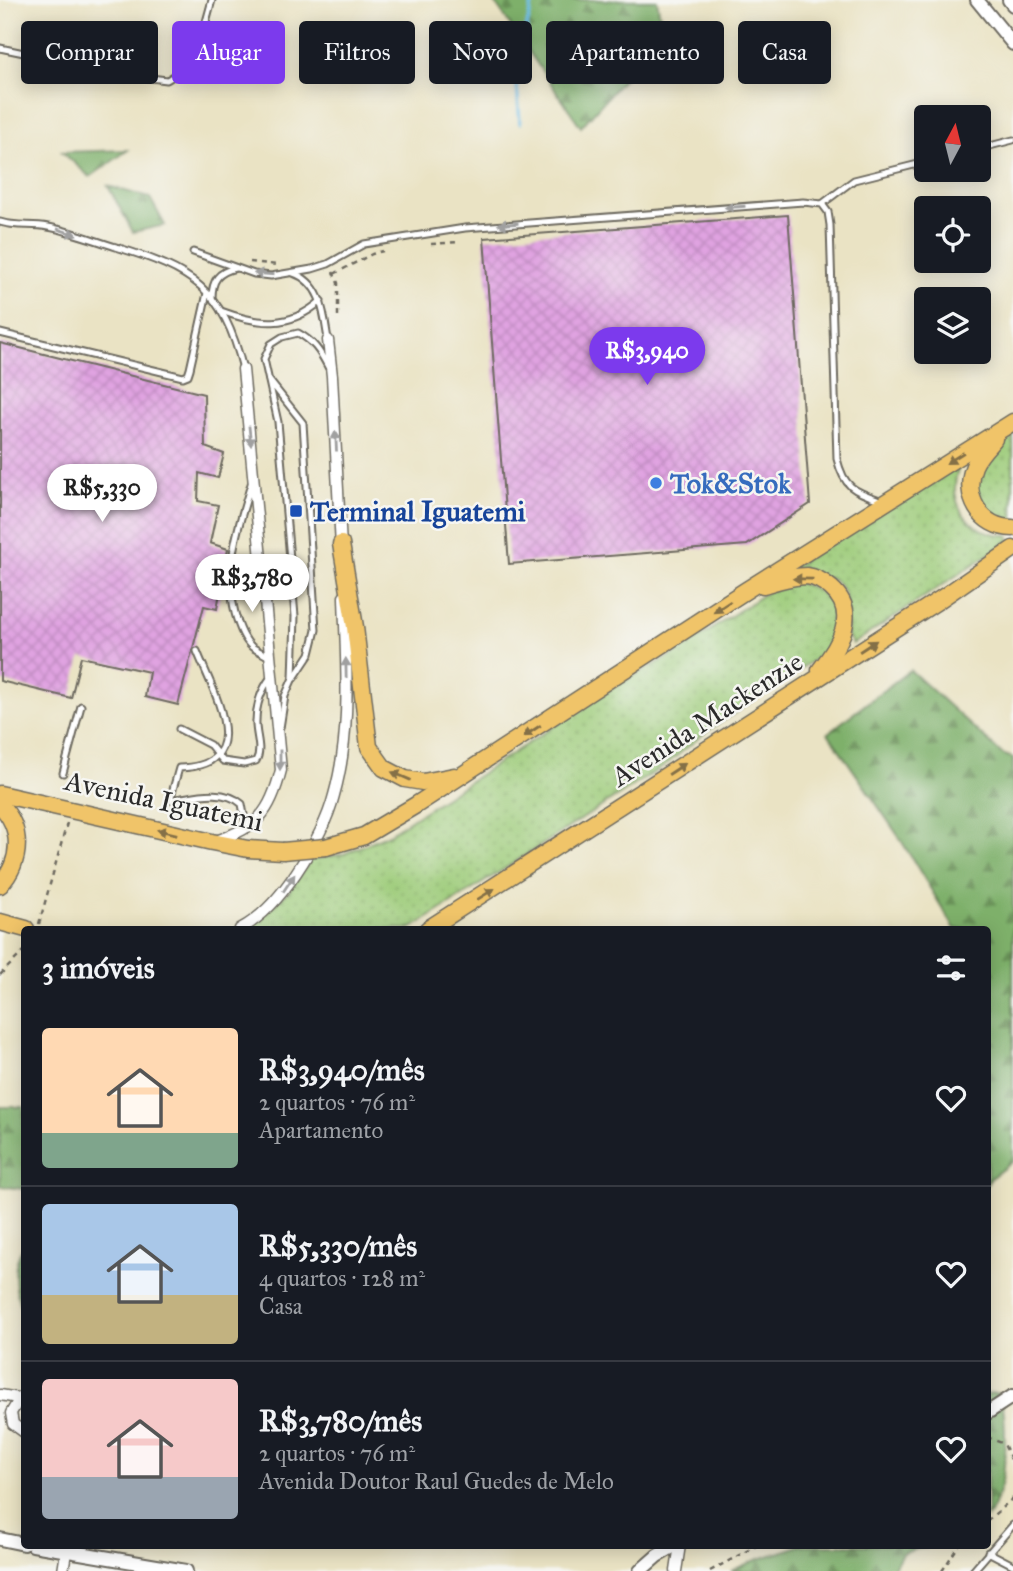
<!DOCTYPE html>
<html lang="pt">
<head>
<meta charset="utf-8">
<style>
	:root { --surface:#171b24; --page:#242831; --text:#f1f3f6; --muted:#9ea1a6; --line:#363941; --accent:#7c3aed }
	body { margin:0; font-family:"IM FELL Great Primer",serif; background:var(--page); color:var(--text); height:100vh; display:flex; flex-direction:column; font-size:26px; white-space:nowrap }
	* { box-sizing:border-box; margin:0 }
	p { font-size:23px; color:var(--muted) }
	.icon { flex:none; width:38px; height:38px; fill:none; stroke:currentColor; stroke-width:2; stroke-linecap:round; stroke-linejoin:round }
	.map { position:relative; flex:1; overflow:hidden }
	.drawer { position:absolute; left:21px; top:926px; width:970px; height:623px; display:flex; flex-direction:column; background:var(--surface); border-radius:7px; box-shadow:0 4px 18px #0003 }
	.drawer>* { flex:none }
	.guide { position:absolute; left:21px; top:21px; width:971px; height:63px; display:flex; gap:14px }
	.needle { width:46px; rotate:7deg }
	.fabs { position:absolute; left:914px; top:105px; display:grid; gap:14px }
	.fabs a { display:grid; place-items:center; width:77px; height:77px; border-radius:7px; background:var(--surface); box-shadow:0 4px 18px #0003; font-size:35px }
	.price { position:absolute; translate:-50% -60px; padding:0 16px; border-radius:24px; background:#fff; color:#222; font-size:23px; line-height:46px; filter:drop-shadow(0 2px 4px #0008) }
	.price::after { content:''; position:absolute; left:50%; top:42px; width:21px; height:16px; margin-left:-10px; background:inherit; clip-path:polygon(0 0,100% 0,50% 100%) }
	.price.selected { background:var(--accent); color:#fff }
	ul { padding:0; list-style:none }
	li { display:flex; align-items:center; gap:21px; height:175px; padding:0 21px }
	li+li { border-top:2px solid var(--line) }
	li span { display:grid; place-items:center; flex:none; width:196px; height:140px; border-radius:7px; color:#555 }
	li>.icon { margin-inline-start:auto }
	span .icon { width:84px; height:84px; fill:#fffc; stroke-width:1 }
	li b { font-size:30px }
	h2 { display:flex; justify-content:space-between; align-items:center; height:84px; padding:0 21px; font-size:30px }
	.chip { padding:0 24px; border-radius:7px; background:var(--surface); box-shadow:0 4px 18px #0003; font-size:24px; line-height:63px }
	.chip.selected { background:var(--accent); color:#fff }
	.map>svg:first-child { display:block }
	.grass { fill:url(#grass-dots); stroke:#647c52; stroke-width:2 }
	.forest { fill:url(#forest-firs); stroke:#546e4a; stroke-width:2 }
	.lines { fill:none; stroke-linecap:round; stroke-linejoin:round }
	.stream { stroke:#6bbde7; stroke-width:3.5 }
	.building { fill:url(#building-cross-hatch) }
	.service-casing { stroke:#6e6b61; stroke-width:9 }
	.minor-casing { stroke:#6e6b61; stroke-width:13 }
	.tertiary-casing { stroke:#6e6b61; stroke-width:16 }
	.primary-casing { stroke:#6e6b61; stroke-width:19 }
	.path { stroke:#6e6b61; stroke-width:2.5; stroke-dasharray:5 5; stroke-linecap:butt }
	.service { stroke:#fff; stroke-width:5 }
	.minor { stroke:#fff; stroke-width:10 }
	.tertiary { stroke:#fff; stroke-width:12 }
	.primary { stroke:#f0c469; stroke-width:16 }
	.primary-bridge-casing { stroke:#6e6b61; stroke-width:19; stroke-linecap:butt }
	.primary-bridge { stroke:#f0c469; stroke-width:16 }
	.oneway { fill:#a0a0a0 }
	.oneway2 { fill:#847047 }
	.shop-dot { fill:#3f7fe0; stroke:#f6f6f2; stroke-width:2.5 }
	.transit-dot { fill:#1a4fb4; stroke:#f6f6f2; stroke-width:2.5 }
	.labels { text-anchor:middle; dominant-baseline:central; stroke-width:5; stroke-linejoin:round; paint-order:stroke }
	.shop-label { font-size:28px; font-weight:bold; fill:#366cbe; stroke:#f6f6f2; text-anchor:start }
	.transit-label { font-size:28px; font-weight:bold; fill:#164399; stroke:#f6f6f2; text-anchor:start }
	.street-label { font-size:28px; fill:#2b2b2b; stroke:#f6f6f2 }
</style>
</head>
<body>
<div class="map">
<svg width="1013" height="1571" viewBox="0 0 1013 1571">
	<defs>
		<pattern id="grass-dots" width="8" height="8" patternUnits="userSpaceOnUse" patternTransform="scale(1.75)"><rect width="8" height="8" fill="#9ecc7a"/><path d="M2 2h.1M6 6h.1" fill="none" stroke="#88af6a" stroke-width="1.8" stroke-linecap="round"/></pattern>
		<pattern id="forest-firs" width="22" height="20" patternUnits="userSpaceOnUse" patternTransform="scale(1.75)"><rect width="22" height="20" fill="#7eb06a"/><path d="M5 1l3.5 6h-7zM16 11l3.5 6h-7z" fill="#678f57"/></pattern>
		<pattern id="building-cross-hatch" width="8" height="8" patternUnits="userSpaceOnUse" patternTransform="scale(1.75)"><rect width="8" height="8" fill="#e0a3e1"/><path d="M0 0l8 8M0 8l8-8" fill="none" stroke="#c08cc1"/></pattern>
	</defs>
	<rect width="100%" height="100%" fill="#f6f6f2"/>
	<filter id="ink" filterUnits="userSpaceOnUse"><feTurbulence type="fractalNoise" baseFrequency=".0143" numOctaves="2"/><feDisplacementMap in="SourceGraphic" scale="14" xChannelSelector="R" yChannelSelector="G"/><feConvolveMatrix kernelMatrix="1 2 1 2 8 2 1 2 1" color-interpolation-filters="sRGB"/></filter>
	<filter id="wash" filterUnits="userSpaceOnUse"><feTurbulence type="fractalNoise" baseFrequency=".00686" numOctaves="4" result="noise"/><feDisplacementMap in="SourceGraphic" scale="28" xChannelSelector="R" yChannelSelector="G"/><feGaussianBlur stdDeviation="1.57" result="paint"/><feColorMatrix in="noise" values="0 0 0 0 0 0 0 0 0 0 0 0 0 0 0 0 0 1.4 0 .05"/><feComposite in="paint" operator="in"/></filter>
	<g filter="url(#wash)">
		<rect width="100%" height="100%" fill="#eae3c4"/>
		<g class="grass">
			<polygon points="1013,432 1013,522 1009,522 987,512 973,483 987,452"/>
			<path d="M953,464L958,469C946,505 971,536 1008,535L1010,540L853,644L848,637L845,594L840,586L834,580L794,571L793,567Z"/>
			<path d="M793,582C833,588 852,622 822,654L705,733L664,766L414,927L410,929H247L288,892L311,860L344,854L389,834L625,680L675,654L770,590Z"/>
		</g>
		<g class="forest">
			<polygon points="493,0 657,0 663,35 581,127"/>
			<polygon points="128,150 90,177 62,152"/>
			<polygon points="108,186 150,198 165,225 133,232"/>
			<polygon points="910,670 1002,754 1013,758 1013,1161 992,1177 987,1184 987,994 992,989 987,980 987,929 955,929 899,837 828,733"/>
			<polygon points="0,1107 24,1107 24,1189 0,1186"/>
			<path d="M24,1246V1313L23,1314C15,1292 10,1266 24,1246Z"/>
			<path d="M995,1393L999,1394C1005,1409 1004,1416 1005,1432C1005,1469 1005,1486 987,1519V1394Z"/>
			<polygon points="802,1545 948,1545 920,1548 902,1553 892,1571 731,1571 753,1561"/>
		</g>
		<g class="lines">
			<polyline class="stream" points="520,123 516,73 533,0"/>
		</g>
		<g id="blocks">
			<g class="building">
				<polygon points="788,215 810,504 747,545 509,564 484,238"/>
				<polygon points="0,343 204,394 205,447 224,454 218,478 199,473 198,501 218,505 210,543 228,549 217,609 204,606 178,705 145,697 149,672 81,657 71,698 0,681"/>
			</g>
		</g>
	</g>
	<g filter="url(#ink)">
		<use href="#blocks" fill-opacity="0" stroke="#6e6b61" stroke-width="2"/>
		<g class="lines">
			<g class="service-casing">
				<g id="service">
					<polyline points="0,48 134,76 167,80 183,70 198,51 212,0"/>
					<polyline points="978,149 1013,140"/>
					<polyline points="822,204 854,180 926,162"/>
					<path d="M0,222C16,227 32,224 48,227C71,231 93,240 116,247C192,270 223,288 243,369"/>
					<path d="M193,252L254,274L271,276L312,269L328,264L364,244L465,228L803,202L822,204L828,212L830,225L837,459C844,487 853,491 880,500"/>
					<path d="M293,273C322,283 324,314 328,340"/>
					<path d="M212,298C212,280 218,272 236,268"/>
					<path d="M221,311C259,325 289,329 321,301"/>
					<polyline points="0,333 183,377 188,375 190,369 207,293"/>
					<polyline points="269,380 303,423 316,630 310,654 294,678"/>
					<path d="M251,484C238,527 224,568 235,613C238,624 243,639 252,647C258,651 265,654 271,658"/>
					<path d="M197,651C214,694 258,766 179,768L170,800C193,797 222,787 242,804L246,826"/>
					<path d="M280,728L285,696L293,678L295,616L278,422L264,359L271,344L282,337L298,333C313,341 320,351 328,367"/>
					<path d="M179,729L210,745L223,761L244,764L256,761C263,749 255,734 256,721C256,705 262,689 271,677"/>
					<polyline points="63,773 81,706"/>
					<polyline points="988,1552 1013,1565"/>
					<polyline points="973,1571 1013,1525"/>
				</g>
			</g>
			<g class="minor-casing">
				<g id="minor">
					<polyline points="328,340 332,376 341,547"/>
					<path d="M216,841C258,826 270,814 281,770L243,369"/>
					<path d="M240,929C263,917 282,894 296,873C312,849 327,823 334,795C352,732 346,662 344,597"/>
					<polyline points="0,1395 24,1399"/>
					<polyline points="24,1400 17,1403 11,1413 13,1424 24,1432"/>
					<polyline points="63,1571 67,1546"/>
					<polyline points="676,1571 680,1545"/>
				</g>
			</g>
			<g class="tertiary-casing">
				<g id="tertiary">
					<polyline points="977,0 1013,44"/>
					<polyline points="1009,0 1013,5"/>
					<polyline points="987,1413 1013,1396"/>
					<polyline points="0,1539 24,1544"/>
					<polyline points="33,1545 186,1571"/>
					<polyline points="640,1571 657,1556 676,1545"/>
				</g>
			</g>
			<g class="primary-casing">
				<g id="primary">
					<path d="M994,439C987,447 978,456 974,466C962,495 980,528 1013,528"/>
					<polyline points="341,544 355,627 369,747 384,768 405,779 423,782 454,776"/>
					<path d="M763,585C777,581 792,576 807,576C816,577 824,582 831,588C860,613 839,647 820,670"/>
					<polyline points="0,794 212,842 248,849 283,851"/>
					<path d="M0,805C23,828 22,861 0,885"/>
					<polyline points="326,847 364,836 416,805 745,591 1013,422"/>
					<polyline points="0,922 26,929"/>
					<polyline points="428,929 939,600 1013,549"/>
				</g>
			</g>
			<g class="path">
				<polyline points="431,244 459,242"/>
				<polyline points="250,262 278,265"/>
				<polyline points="333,272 338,283 338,316"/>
				<polyline points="334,274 372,254 383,251"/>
				<polyline points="39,924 67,823"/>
				<polyline points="0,975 24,951"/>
				<polyline points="987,1437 1004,1444 1013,1464"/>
				<polyline points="987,1521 1013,1498"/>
				<polyline points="710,1571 758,1545"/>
				<polyline points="942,1571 959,1545"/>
			</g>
			<use href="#service" class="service"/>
			<use href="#minor" class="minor"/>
			<use href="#tertiary" class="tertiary"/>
			<use href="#primary" class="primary"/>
			<g class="primary-bridge-casing">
				<polyline id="primary-bridge" points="283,851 326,847"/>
			</g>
			<use href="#primary-bridge" class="primary-bridge"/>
		</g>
		<defs><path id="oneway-solid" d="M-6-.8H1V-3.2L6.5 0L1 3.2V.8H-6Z" transform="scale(1.75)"/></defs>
		<g class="oneway">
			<use href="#oneway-solid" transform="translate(735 207) rotate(176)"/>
			<use href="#oneway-solid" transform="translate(508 224) rotate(176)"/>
			<use href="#oneway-solid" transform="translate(67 232) rotate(17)"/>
			<use href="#oneway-solid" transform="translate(264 274) rotate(-176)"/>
			<use href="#oneway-solid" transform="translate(250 436) rotate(84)"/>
			<use href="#oneway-solid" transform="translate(336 441) rotate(-93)"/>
			<use href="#oneway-solid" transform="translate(346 668) rotate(-91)"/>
			<use href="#oneway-solid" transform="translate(280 760) rotate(90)"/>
			<use href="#oneway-solid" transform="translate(289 883) rotate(-56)"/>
		</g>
		<g class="oneway2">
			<use href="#oneway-solid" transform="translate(955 458) rotate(148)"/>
			<use href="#oneway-solid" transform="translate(803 579) rotate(-179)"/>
			<use href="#oneway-solid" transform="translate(722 607) rotate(146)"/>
			<use href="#oneway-solid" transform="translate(868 646) rotate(-33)"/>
			<use href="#oneway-solid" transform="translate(532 731) rotate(147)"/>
			<use href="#oneway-solid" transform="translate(677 769) rotate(-33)"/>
			<use href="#oneway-solid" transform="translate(401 776) rotate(-157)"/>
			<use href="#oneway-solid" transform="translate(167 832) rotate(-167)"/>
			<use href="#oneway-solid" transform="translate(486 894) rotate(-32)"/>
		</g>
	</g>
	<circle class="shop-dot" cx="656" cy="483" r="7"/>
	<rect class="transit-dot" x="289" y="504" width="14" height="14" rx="3.5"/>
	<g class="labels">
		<g class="shop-label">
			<text x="670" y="483">Tok&amp;Stok</text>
		</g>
		<g class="transit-label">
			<text x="310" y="511">Terminal Iguatemi</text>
		</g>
		<g class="street-label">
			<text transform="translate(707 719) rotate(-33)">Avenida Mackenzie</text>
			<text transform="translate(164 801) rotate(12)">Avenida Iguatemi</text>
		</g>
	</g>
</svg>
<div class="fabs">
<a><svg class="needle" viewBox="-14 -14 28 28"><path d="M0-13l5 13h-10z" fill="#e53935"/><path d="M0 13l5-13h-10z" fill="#9ea1a6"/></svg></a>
<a><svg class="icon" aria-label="locate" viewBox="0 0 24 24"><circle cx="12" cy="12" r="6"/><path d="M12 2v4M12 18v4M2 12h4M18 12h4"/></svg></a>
<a><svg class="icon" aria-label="layers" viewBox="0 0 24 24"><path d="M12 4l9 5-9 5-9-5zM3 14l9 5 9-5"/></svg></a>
</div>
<b class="price selected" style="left:647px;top:387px">R$3,940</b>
<b class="price" style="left:102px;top:524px">R$5,330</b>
<b class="price" style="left:252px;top:614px">R$3,780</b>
<div class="guide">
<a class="chip">Comprar</a>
<a class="chip selected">Alugar</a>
<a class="chip">Filtros</a>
<a class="chip">Novo</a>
<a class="chip">Apartamento</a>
<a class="chip">Casa</a>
</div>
<section class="drawer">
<h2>3 imóveis<svg class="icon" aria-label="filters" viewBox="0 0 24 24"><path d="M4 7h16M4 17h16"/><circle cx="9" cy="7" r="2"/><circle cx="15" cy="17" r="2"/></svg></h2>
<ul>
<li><span style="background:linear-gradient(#ffd9b3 75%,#7fa58c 0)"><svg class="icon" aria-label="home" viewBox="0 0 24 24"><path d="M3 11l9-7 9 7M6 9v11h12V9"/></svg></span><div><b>R$3,940/mês</b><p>2 quartos · 76 m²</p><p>Apartamento</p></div><svg class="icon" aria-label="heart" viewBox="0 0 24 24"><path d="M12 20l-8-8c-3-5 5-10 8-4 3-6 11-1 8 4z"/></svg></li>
<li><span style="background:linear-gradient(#a9c7e8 65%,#c2b280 0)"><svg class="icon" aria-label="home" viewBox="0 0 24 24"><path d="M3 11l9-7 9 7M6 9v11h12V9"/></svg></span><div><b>R$5,330/mês</b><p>4 quartos · 128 m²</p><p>Casa</p></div><svg class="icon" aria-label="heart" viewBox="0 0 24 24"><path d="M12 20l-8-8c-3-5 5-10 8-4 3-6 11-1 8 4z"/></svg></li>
<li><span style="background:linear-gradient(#f6c9c9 70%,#9aa5b1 0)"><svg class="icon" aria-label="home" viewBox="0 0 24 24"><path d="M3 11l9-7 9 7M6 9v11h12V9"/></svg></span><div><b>R$3,780/mês</b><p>2 quartos · 76 m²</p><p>Avenida Doutor Raul Guedes de Melo</p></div><svg class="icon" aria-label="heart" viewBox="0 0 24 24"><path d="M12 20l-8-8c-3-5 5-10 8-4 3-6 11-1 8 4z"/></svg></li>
</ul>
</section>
</div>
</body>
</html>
